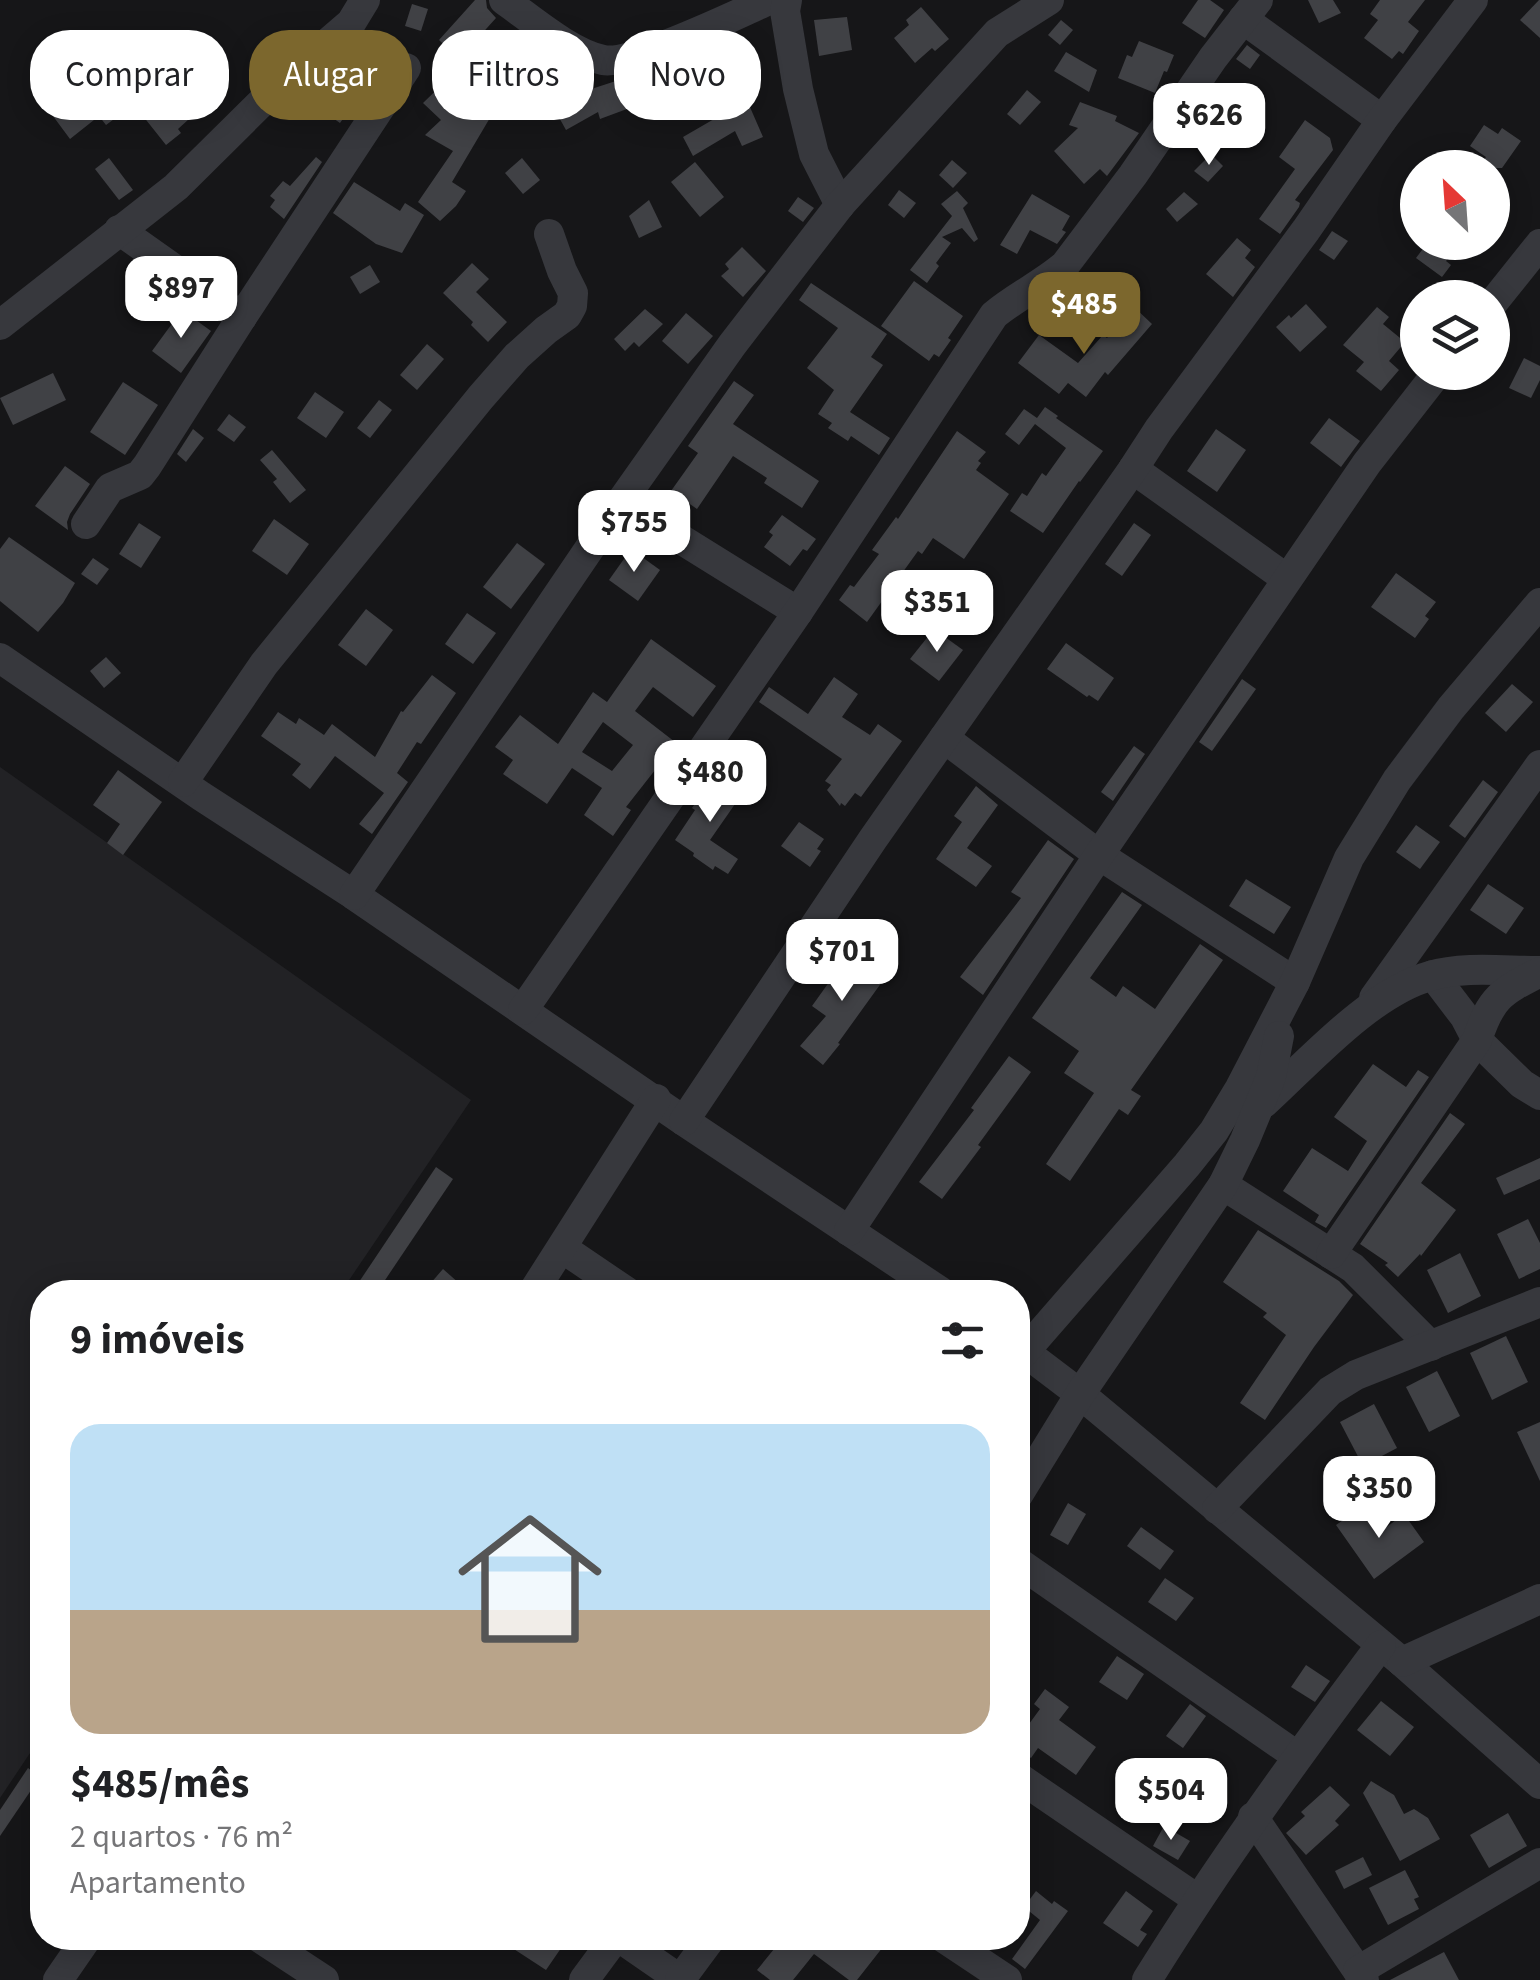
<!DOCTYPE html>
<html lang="pt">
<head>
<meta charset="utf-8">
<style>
	:root { --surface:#fff; --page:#f2f2f2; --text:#202124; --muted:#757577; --accent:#7c672d }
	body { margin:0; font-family:"Source Sans 3",sans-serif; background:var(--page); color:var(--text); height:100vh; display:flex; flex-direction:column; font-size:38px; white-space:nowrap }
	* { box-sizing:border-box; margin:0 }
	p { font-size:32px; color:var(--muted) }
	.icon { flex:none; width:55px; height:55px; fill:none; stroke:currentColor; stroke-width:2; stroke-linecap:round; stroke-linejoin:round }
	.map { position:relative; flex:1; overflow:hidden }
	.drawer { position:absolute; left:30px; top:1280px; width:1000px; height:670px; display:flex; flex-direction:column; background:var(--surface); border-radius:40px; box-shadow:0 5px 25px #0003 }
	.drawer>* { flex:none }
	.hud { position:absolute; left:30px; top:30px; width:1000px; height:90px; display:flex; gap:20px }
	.needle { width:65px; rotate:335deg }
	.tools { position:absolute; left:1400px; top:150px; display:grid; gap:20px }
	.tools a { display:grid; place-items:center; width:110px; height:110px; border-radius:50%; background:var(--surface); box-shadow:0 5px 25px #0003; font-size:50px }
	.price { position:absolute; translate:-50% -85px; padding:0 22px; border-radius:20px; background:#fff; color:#222; font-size:32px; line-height:65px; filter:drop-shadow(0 2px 5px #0008) }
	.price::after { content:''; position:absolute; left:50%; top:60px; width:30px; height:22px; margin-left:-15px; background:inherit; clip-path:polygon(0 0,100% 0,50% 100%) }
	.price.selected { background:var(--accent); color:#fff }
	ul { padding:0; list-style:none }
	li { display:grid; align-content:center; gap:20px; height:530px; padding:0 40px }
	li span { display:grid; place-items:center; height:310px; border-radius:30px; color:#555 }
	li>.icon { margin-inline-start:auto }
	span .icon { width:180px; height:180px; fill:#fffc; stroke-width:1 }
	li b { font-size:42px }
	h2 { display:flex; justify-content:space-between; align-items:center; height:120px; padding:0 40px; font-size:42px }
	.pill { padding:0 35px; border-radius:40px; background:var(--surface); box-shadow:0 5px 25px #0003; font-size:35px; line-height:90px }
	.pill.selected { background:var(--accent); color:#fff }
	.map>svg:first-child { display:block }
	.built { fill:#222225 }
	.building { fill:#404145; fill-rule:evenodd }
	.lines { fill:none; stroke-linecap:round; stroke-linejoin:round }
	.minor { stroke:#37383d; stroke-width:30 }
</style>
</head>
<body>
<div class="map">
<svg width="1540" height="1980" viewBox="0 0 1540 1980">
	<rect width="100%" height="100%" fill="#161618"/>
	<polygon class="built" points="0,767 471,1100 341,1292 42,1292 42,1735 0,1798"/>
	<g class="building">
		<polygon points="475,0 486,0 487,8 496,18 459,59 439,40"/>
		<polygon points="1198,0 1210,0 1224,10 1205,38 1182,23"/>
		<polygon points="1308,0 1333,0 1341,13 1319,23"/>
		<polygon points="1380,0 1425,0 1408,22 1419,31 1403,54 1399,51 1392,59 1364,38 1378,20 1370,14"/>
		<polygon points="1539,0 1540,0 1540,38 1520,20"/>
		<polygon points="412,4 428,9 421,31 405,26"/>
		<polygon points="921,7 949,39 935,51 932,48 915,63 894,38 909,25 906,20"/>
		<polygon points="847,17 852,50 819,56 814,20"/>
		<polygon points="1061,20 1073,30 1060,45 1048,35"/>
		<polygon points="377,32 400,48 398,51 384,68 375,62 345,76 337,60 354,46 359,57"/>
		<polygon points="734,36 743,67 747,66 759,93 746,98 763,137 742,146 735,131 693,156 683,137 721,115 707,83 718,78 710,47"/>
		<polygon points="1139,41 1174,55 1167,72 1164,71 1155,93 1118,78 1127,55 1132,57"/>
		<polygon points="1247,45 1260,55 1250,69 1236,59"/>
		<polygon points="1066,52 1097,70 1089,92 1054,71"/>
		<polygon points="668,64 678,90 600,119 598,112 566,130 551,103 574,91 576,94"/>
		<polygon points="458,69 475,86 470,91 497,106 452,182 466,191 456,206 440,221 418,202 453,151 425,135 441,120 423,103"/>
		<polygon points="96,74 125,111 106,125 99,116 70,139 50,112"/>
		<polygon points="337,78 360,94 340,123 320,109 327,99 324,97"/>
		<polygon points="166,90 189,119 178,129 181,133 166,145 139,111"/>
		<polygon points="1027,90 1041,102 1020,125 1007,114"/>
		<polygon points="1080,102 1117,116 1115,121 1139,133 1107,176 1100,169 1084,184 1054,151 1078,128 1069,125"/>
		<polygon points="1305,120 1330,138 1333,150 1295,200 1300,203 1299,207 1280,234 1259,219 1295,169 1279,157"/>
		<polygon points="1484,125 1498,134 1502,128 1521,141 1502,168 1478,168 1486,157 1470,146"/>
		<polygon points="1211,154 1223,166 1208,182 1194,171"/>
		<polygon points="316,157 322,162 284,219 270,207 275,200 270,196 283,181 290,186"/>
		<polygon points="109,158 133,190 119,200 95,169"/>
		<polygon points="522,158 540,180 523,194 505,173"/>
		<polygon points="952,160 967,173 953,188 939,175"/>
		<polygon points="695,162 724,197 700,217 671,182"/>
		<polygon points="354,182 400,211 405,203 424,215 402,253 376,244 333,213"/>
		<polygon points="899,190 916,203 904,218 888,205"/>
		<polygon points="957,191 968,203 963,208 978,239 974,242 962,228 942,237 951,243 936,263 939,266 927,283 910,270 952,216 941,204"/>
		<polygon points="1184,192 1198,204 1177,222 1166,209"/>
		<polygon points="1032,194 1070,216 1062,230 1066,232 1057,244 1030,230 1017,254 1000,245"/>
		<polygon points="798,197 814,208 803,222 788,211"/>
		<polygon points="649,200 662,227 639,238 629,216"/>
		<polygon points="1332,231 1348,241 1334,260 1319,250"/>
		<polygon points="1237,238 1251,250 1245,258 1255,267 1233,297 1206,274"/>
		<polygon points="1428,242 1440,242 1453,252 1446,261 1451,265 1442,277 1416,258"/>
		<polygon points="742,247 766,271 743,297 721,276 729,269 725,264"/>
		<polygon points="472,263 489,279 476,292 507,322 488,342 471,325 473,322 443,293"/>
		<polygon points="370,265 380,282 360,294 350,277"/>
		<polygon points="914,281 963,316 948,338 951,340 939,357 934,354 929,361 881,326"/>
		<polygon points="811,283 887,334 871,357 883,365 850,412 890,438 879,455 851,436 848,441 828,428 832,423 818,414 834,390 807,368 838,328 799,300"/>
		<polygon points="1306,304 1327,327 1300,352 1276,327 1289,315 1291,318"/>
		<polygon points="1134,307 1152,324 1108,375 1105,372 1086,397 1068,383 1059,394 1018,363 1039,335 1078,363 1103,335 1107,338"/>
		<polygon points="1377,307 1389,317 1383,324 1405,342 1389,361 1399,370 1381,391 1356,371 1364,362 1343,345"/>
		<polygon points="645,309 663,324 639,347 634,342 625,351 614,339"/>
		<polygon points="182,310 211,331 181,373 152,351"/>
		<polygon points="686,313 713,336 688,364 662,341"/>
		<polygon points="427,344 444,359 417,390 400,375"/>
		<polygon points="1524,358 1540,366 1540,380 1531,398 1509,388"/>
		<polygon points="53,373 66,400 13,425 0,398"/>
		<polygon points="734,381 754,395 733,424 819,481 802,508 764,483 767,478 733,456 697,509 671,491 698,453 688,446"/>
		<polygon points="123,382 158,405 125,455 90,432"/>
		<polygon points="315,392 344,412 326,438 297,418"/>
		<polygon points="379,400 392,410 370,438 357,428"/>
		<polygon points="1045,407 1058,416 1056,418 1103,451 1080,482 1079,481 1043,533 1010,511 1022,493 1027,496 1042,473 1046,476 1066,448 1035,424 1019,445 1005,434 1024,409 1037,418"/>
		<polygon points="229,414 246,427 234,442 217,430"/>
		<polygon points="1329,418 1360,441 1341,467 1310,443"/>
		<polygon points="193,429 204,438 186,462 177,454"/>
		<polygon points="1216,429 1246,450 1217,492 1187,471"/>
		<polygon points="957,431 986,452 978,461 981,463 976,470 1009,494 964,559 933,538 922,554 918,551 867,622 839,600 850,585 854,587 879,554 872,550 896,517 898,519"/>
		<polygon points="272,450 306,490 290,503 273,482 277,479 260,460"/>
		<polygon points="65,466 90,484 70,514 67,522 68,530 35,506"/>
		<polygon points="782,515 816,539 807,551 803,549 790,566 764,547 773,535 769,532"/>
		<polygon points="274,519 309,544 287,575 252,551"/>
		<polygon points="139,523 161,537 141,568 119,554"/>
		<polygon points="1134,523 1151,535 1122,576 1105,564"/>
		<polygon points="9,537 75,583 63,603 38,632 0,601 0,549"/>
		<polygon points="517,543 545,564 511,609 483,587"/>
		<polygon points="631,549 660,570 638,601 609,580"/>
		<polygon points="93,558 109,569 97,585 81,574"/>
		<polygon points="1396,573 1436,602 1425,616 1429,619 1415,638 1371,607"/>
		<polygon points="366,609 393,630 366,666 338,645"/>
		<polygon points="467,613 496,633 473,664 445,644"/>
		<polygon points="934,629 963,650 939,681 910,659"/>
		<path d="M651,639L716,686L693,717L653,687L635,711L675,742L671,747L676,751L662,768L659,765L626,807L631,810L613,836L584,815L602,788L572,768L547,804L503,774L513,760L495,747L520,715L558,744L593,692L607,702ZM603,722L633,745L612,771L582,752Z"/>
		<polygon points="1066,643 1114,678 1098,701 1089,695 1087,697 1047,669"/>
		<polygon points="106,657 121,673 104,688 90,671"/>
		<polygon points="432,675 456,693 421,744 417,742 397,773 408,782 372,834 359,824 384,793 335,756 310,789 292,775 301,764 261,736 278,712 296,724 299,718 324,735 332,724 375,757 401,711 403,712"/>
		<polygon points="834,677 858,694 842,717 870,735 878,724 902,741 861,797 855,793 845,806 841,803 840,806 827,790 831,785 825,781 842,759 759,702 769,687 808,714"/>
		<polygon points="1242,679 1256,689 1212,751 1199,742"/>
		<polygon points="1512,684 1533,702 1506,732 1485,713"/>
		<polygon points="1134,746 1145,754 1113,801 1101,792"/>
		<polygon points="118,770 162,802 123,855 107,843 120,824 93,805"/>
		<polygon points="715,775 742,794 710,840 738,859 728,874 715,866 713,870 693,856 694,853 675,840 695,810 692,808"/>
		<polygon points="1483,780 1498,792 1465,838 1449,826"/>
		<polygon points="976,786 998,805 967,848 992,866 976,887 936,859 962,822 954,816"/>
		<polygon points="799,822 824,839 817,849 821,851 810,867 781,846"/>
		<polygon points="1416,825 1440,842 1420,869 1396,852"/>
		<polygon points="1048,840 1074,859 983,995 960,977 1021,898 1011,892"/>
		<polygon points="1246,879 1291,907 1274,934 1229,906"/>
		<polygon points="1488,884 1524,908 1506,934 1470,910"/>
		<polygon points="1122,892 1142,905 1090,978 1116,997 1123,986 1155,1009 1200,944 1223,960 1131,1090 1141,1096 1128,1115 1119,1109 1070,1181 1046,1164 1094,1093 1064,1073 1079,1051 1032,1018"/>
		<polygon points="852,950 887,975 838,1043 840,1044 823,1065 800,1046 826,1016 812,1006"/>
		<polygon points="1009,1056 1031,1072 978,1145 981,1147 942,1199 919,1182 974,1110 971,1108"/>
		<polygon points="1373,1064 1406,1087 1418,1070 1429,1077 1326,1228 1315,1222 1319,1215 1283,1191 1312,1148 1348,1171 1367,1141 1334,1117"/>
		<polygon points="1450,1113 1465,1124 1421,1183 1456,1210 1421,1256 1420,1254 1398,1277 1385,1265 1388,1263 1360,1244"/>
		<polygon points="1540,1158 1540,1179 1504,1195 1496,1178"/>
		<polygon points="436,1167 453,1179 377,1292 369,1292 357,1285"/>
		<polygon points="1528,1219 1540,1243 1540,1269 1519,1279 1497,1234"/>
		<polygon points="1258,1230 1339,1281 1353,1295 1314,1347 1265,1420 1240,1403 1286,1335 1263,1317 1267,1313 1223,1282"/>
		<polygon points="1460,1253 1481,1296 1448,1313 1427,1270"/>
		<polygon points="443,1269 469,1292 423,1292"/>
		<polygon points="1506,1336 1528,1382 1492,1400 1470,1353"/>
		<polygon points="1437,1371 1460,1416 1429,1432 1406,1387"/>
		<polygon points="1374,1404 1397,1448 1363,1466 1340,1422"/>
		<polygon points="1540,1422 1540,1481 1517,1432"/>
		<polygon points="1068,1503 1086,1514 1068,1545 1050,1535"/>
		<polygon points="1362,1507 1380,1532 1404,1514 1424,1542 1374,1579 1336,1525"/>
		<polygon points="1141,1527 1174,1551 1160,1570 1127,1546"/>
		<polygon points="1165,1578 1194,1598 1176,1621 1148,1602"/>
		<polygon points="1117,1656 1144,1674 1127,1700 1099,1682"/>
		<polygon points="1306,1665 1330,1681 1315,1702 1291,1687"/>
		<polygon points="1045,1689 1069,1707 1059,1720 1096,1747 1076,1775 1038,1748 1031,1758 1018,1748 1018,1739 1040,1709 1034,1704"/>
		<polygon points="1381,1701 1414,1727 1390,1756 1357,1730"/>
		<polygon points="1190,1704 1206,1716 1183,1748 1166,1736"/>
		<polygon points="28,1768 40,1777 0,1836 0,1810"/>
		<polygon points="1371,1781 1394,1795 1404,1814 1414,1809 1428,1818 1440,1839 1400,1861 1363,1793"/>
		<polygon points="1330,1786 1350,1805 1335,1821 1339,1825 1306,1855 1286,1833 1305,1816 1301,1812"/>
		<polygon points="1508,1813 1527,1846 1489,1868 1470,1835"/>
		<polygon points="1164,1826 1190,1841 1178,1860 1153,1846"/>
		<polygon points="1363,1857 1372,1875 1344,1889 1335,1871"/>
		<polygon points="1405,1870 1419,1897 1414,1899 1419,1909 1388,1925 1369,1888"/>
		<polygon points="1036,1891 1052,1904 1054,1901 1068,1911 1025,1969 1012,1959 1040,1920 1024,1907"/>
		<polygon points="1126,1891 1153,1911 1140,1930 1147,1934 1138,1947 1103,1923"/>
		<polygon points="497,1938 568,1938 546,1970"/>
		<polygon points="783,1938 890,1938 857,1980 849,1980 814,1954 793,1980 770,1980 757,1970"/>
		<polygon points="1444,1952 1459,1980 1390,1980"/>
	</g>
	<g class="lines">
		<g class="minor">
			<path d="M504,0C531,19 570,53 603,60C632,66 737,14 769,0"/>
			<polyline points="787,0 785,11 798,89 814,154 840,205"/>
			<polyline points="1243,19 1382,120"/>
			<polyline points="119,230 242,317"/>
			<polyline points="1492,304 1540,244"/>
			<polyline points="0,325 176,187 280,84 351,23 365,0"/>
			<polyline points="1133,469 1287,579"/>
			<polyline points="621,502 798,612"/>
			<polyline points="86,524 110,488 140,475 147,466 242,317 406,68"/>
			<polyline points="0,658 201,796 354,895 684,1121 941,1292"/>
			<polyline points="944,738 1099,855 1295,982"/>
			<polyline points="183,782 264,664 481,397 517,356 546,330 567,315 572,306 573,293 562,271 549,234"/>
			<polyline points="354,895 621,502 732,345 840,205 997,33 1049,0"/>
			<polyline points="1433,975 1465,1017 1477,1040 1522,1084 1540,1095"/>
			<polyline points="1374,998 1540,765"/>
			<path d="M523,1010L798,612L994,315C1017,296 1043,284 1065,265L1133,175L1213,58L1258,0"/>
			<path d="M1264,1103C1310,1061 1370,993 1430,976C1463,966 1504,971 1538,971"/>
			<polyline points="684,1121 873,839 1133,469 1159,429 1306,230 1382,120 1473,0"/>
			<polyline points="1223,1185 1353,1268 1431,1346"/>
			<polyline points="849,1231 1099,855 1367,463 1438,372"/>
			<polyline points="562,1248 627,1292"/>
			<path d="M1331,1254L1477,1040C1491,997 1501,992 1540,972"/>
			<polyline points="533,1292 656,1099"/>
			<polyline points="1018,1347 1080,1394 1402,1662 1540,1784"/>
			<polyline points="1018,1359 1187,1165 1214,1131 1240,1088 1295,982 1349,858 1397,780 1451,708 1540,603"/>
			<polyline points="1018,1495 1080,1394 1223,1185 1245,1140 1271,1077 1279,1036"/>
			<polyline points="1217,1509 1330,1391 1356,1375 1540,1302"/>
			<polyline points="1018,1562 1297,1756"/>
			<polyline points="1402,1662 1540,1599"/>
			<polyline points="1018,1777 1197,1899"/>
			<polyline points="1253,1817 1364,1980"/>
			<polyline points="260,1938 324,1980"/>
			<polyline points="620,1938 681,1980"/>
			<polyline points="944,1938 1007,1980"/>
			<polyline points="1358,1971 1540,1863"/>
			<polyline points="58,1980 87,1938"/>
			<polyline points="584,1980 615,1938"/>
			<polyline points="680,1980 711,1938"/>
			<path d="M1147,1980C1219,1864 1299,1754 1381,1645"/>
		</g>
	</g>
</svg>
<div class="tools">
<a><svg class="needle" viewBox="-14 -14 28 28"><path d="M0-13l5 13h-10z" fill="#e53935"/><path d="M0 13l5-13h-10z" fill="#757577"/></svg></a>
<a><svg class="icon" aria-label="layers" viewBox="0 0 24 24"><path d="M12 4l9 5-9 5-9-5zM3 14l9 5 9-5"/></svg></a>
</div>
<b class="price" style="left:1209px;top:168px">$626</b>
<b class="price" style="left:181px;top:341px">$897</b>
<b class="price selected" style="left:1084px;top:357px">$485</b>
<b class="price" style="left:634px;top:575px">$755</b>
<b class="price" style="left:937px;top:655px">$351</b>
<b class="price" style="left:710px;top:825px">$480</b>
<b class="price" style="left:842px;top:1004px">$701</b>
<b class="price" style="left:1379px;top:1541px">$350</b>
<b class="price" style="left:1171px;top:1843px">$504</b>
<div class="hud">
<a class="pill">Comprar</a>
<a class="pill selected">Alugar</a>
<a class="pill">Filtros</a>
<a class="pill">Novo</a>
</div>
<section class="drawer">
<h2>9 imóveis<svg class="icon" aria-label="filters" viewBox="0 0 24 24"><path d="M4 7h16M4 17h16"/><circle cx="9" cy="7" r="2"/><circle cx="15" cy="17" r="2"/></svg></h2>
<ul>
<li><span style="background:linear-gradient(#bfe0f5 60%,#b9a48a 0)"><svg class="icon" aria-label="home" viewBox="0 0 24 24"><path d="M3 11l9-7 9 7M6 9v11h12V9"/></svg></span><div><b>$485/mês</b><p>2 quartos · 76 m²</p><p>Apartamento</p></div></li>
</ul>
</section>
</div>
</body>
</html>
